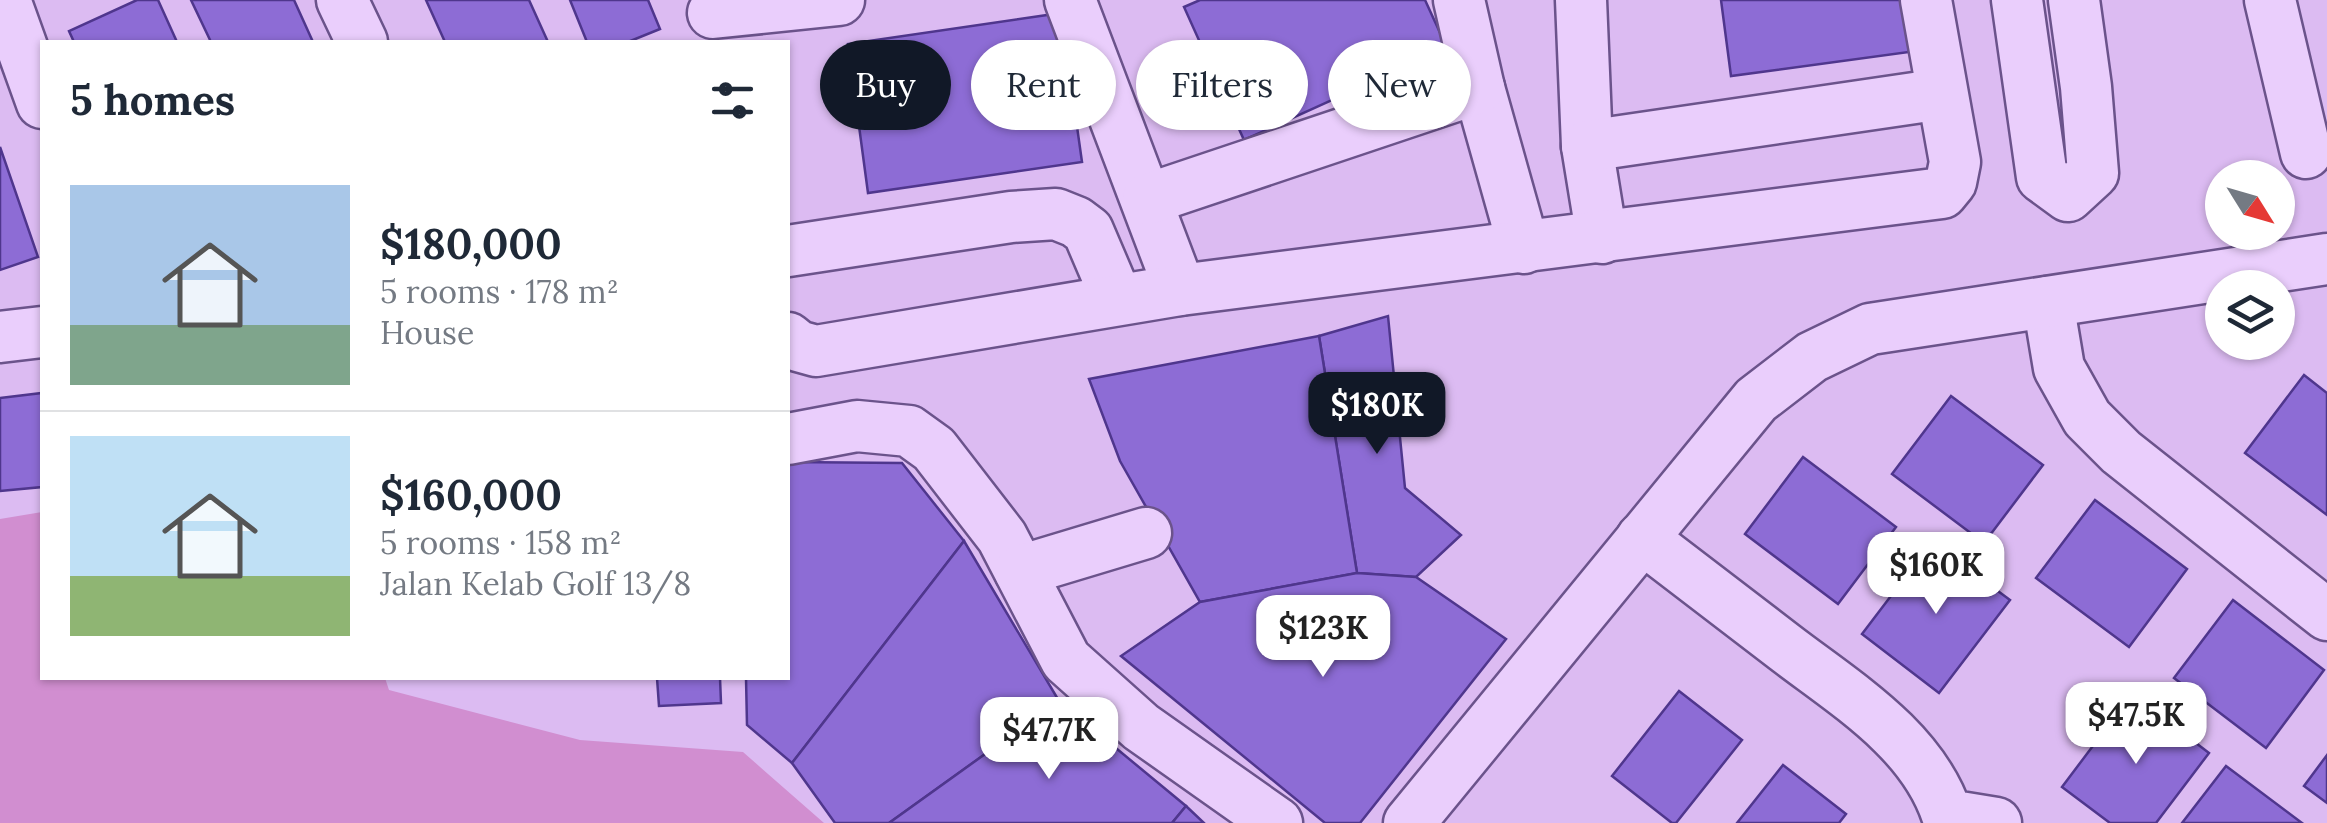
<!DOCTYPE html>
<html lang="en">
<head>
<meta charset="utf-8">
<style>
	:root { --surface:#fff; --page:#f2f2f3; --text:#1f2937; --muted:#747a83; --line:#e0e1e3; --accent:#111827 }
	body { margin:0; font-family:Lora,serif; background:var(--page); color:var(--text); height:100vh; display:flex; flex-direction:column; font-size:38px; white-space:nowrap }
	* { box-sizing:border-box; margin:0 }
	p { font-size:32px; color:var(--muted) }
	.icon { flex:none; width:55px; height:55px; fill:none; stroke:currentColor; stroke-width:2; stroke-linecap:round; stroke-linejoin:round }
	.map { position:relative; flex:1; overflow:hidden }
	.drawer { position:absolute; left:40px; top:40px; width:750px; height:640px; display:flex; flex-direction:column; background:var(--surface); border-radius:0px; box-shadow:0 2px 8px #0004 }
	.drawer>* { flex:none }
	.guide { position:absolute; left:820px; top:40px; width:950px; height:90px; display:flex; gap:20px }
	.needle { width:65px; rotate:127deg }
	.controls { position:absolute; left:2205px; top:160px; display:grid; gap:20px }
	.controls a { display:grid; place-items:center; width:90px; height:90px; border-radius:50%; background:var(--surface); box-shadow:0 2px 8px #0004; font-size:50px }
	.price { position:absolute; translate:-50% -85px; padding:0 22px; border-radius:20px; background:#fff; color:#222; font-size:32px; line-height:65px; filter:drop-shadow(0 2px 5px #0008) }
	.price::after { content:''; position:absolute; left:50%; top:60px; width:30px; height:22px; margin-left:-15px; background:inherit; clip-path:polygon(0 0,100% 0,50% 100%) }
	.price.current { background:var(--accent); color:#fff }
	ul { padding:0; list-style:none }
	li { display:flex; align-items:center; gap:30px; height:250px; padding:0 30px }
	li+li { border-top:2px solid var(--line) }
	li span { display:grid; place-items:center; flex:none; width:280px; height:200px; border-radius:0px; color:#555 }
	li>.icon { margin-inline-start:auto }
	span .icon { width:120px; height:120px; fill:#fffc; stroke-width:1 }
	li b { font-size:42px }
	h2 { display:flex; justify-content:space-between; align-items:center; height:120px; padding:0 30px; font-size:42px }
	.chip { padding:0 35px; border-radius:45px; background:var(--surface); box-shadow:0 2px 8px #0004; font-size:35px; line-height:90px }
	.chip.current { background:var(--accent); color:#fff }
	.map>svg:first-child { display:block }
	.green { fill:#d18ed0 }
	.building { fill:#8d6cd5; stroke:#4f368d; stroke-width:2.5 }
	.lines { fill:none; stroke-linecap:round; stroke-linejoin:round }
	.minor-casing { stroke:#6b538b; stroke-width:55 }
	.minor { stroke:#eacefc; stroke-width:50 }
</style>
</head>
<body>
<div class="map">
<svg width="2327" height="823" viewBox="0 0 2327 823">
	<rect width="100%" height="100%" fill="#dcbbf2"/>
	<polygon class="green" points="42,512 42,678 385,678 389,690 580,740 743,752 824,823 0,823 0,519"/>
	<g class="building">
		<polygon points="137,0 158,0 177,42 74,42 69,31"/>
		<polygon points="191,0 294,0 313,42 211,42"/>
		<polygon points="426,0 529,0 548,42 445,42"/>
		<polygon points="570,0 648,0 660,29 628,42 587,42"/>
		<polygon points="1200,0 1425,0 1447,48 1244,140 1184,7"/>
		<polygon points="1721,0 1902,0 1909,52 1731,76"/>
		<polygon points="1061,13 1082,162 868,193 848,44"/>
		<polygon points="0,147 38,257 0,270"/>
		<polygon points="1388,316 1405,488 1461,535 1416,577 1357,573 1319,336"/>
		<polygon points="1319,336 1357,573 1200,602 1120,461 1089,379"/>
		<polygon points="2304,375 2327,393 2327,515 2245,453"/>
		<polygon points="42,393 42,487 0,491 0,398"/>
		<polygon points="1951,396 2043,465 1984,543 1892,474"/>
		<polygon points="1803,457 1896,527 1838,604 1745,534"/>
		<polygon points="788,462 902,463 964,541 792,763 747,725 746,678 788,678"/>
		<polygon points="2095,500 2187,569 2129,647 2036,578"/>
		<polygon points="964,541 1059,701 889,823 835,823 792,763"/>
		<polygon points="1932,542 2010,600 1939,693 1862,634"/>
		<polygon points="1357,573 1416,577 1506,639 1360,823 1325,823 1121,656 1200,602"/>
		<polygon points="2233,600 2324,670 2266,748 2174,678"/>
		<polygon points="657,678 720,678 721,703 659,706"/>
		<polygon points="1679,691 1742,740 1676,823 1672,823 1612,776"/>
		<polygon points="2132,694 2209,753 2156,823 2110,823 2062,787"/>
		<polygon points="1059,701 1186,806 1172,823 889,823"/>
		<polygon points="2327,755 2327,803 2304,786"/>
		<polygon points="1783,765 1846,814 1839,823 1737,823"/>
		<polygon points="2226,766 2302,823 2182,823"/>
		<polygon points="1186,806 1204,823 1172,823"/>
	</g>
	<g class="lines">
		<g class="minor-casing">
			<g id="minor">
				<polyline points="5,0 42,103"/>
				<polyline points="342,0 362,42"/>
				<polyline points="1070,0 1180,290"/>
				<polyline points="1459,0 1479,88 1524,248"/>
				<polyline points="1581,0 1587,146 1602,238"/>
				<polyline points="2017,0 2042,177 2068,196 2093,173 2086,87 2074,0"/>
				<polyline points="2270,0 2306,153"/>
				<polyline points="713,13 839,0"/>
				<polyline points="1587,146 1942,94"/>
				<polyline points="1148,199 1479,88"/>
				<polyline points="788,251 1011,217 1056,214 1076,222 1088,231 1117,299"/>
				<polyline points="2048,302 2059,368 2087,418 2121,452 2327,615"/>
				<polyline points="0,337 42,332"/>
				<polyline points="788,338 798,346 816,351 1180,290 1942,193 1951,182 1955,162 1926,0"/>
				<polyline points="788,439 857,426 909,431 934,449 1002,537 1066,660 1141,727 1277,823"/>
				<path d="M1642,538C1689,574 1736,610 1783,646C1844,693 1922,739 1947,815L1996,823"/>
				<polyline points="1020,571 1146,533"/>
				<polyline points="1409,823 1756,400 1812,357 1870,329 2327,259"/>
			</g>
		</g>
		<use href="#minor" class="minor"/>
	</g>
</svg>
<div class="controls">
<a><svg class="needle" viewBox="-14 -14 28 28"><path d="M0-13l5 13h-10z" fill="#e53935"/><path d="M0 13l5-13h-10z" fill="#747a83"/></svg></a>
<a><svg class="icon" aria-label="layers" viewBox="0 0 24 24"><path d="M12 4l9 5-9 5-9-5zM3 14l9 5 9-5"/></svg></a>
</div>
<b class="price current" style="left:1377px;top:457px">$180K</b>
<b class="price" style="left:1936px;top:617px">$160K</b>
<b class="price" style="left:1323px;top:680px">$123K</b>
<b class="price" style="left:2136px;top:767px">$47.5K</b>
<b class="price" style="left:1049px;top:782px">$47.7K</b>
<div class="guide">
<a class="chip current">Buy</a>
<a class="chip">Rent</a>
<a class="chip">Filters</a>
<a class="chip">New</a>
</div>
<section class="drawer">
<h2>5 homes<svg class="icon" aria-label="filters" viewBox="0 0 24 24"><path d="M4 7h16M4 17h16"/><circle cx="9" cy="7" r="2"/><circle cx="15" cy="17" r="2"/></svg></h2>
<ul>
<li><span style="background:linear-gradient(#a9c7e8 70%,#7fa58c 0)"><svg class="icon" aria-label="home" viewBox="0 0 24 24"><path d="M3 11l9-7 9 7M6 9v11h12V9"/></svg></span><div><b>$180,000</b><p>5 rooms · 178 m²</p><p>House</p></div></li>
<li><span style="background:linear-gradient(#bfe0f5 70%,#8fb573 0)"><svg class="icon" aria-label="home" viewBox="0 0 24 24"><path d="M3 11l9-7 9 7M6 9v11h12V9"/></svg></span><div><b>$160,000</b><p>5 rooms · 158 m²</p><p>Jalan Kelab Golf 13/8</p></div></li>
</ul>
</section>
</div>
</body>
</html>
